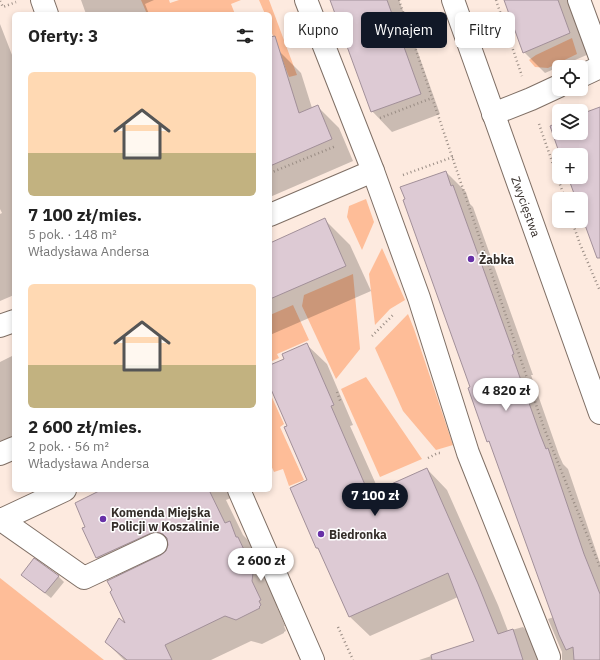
<!DOCTYPE html>
<html lang="pl">
<head>
<meta charset="utf-8">
<style>
	:root { --surface:#fff; --page:#f2f2f2; --text:#222; --muted:#767676; --accent:#111827 }
	body { margin:0; font-family:"IBM Plex Sans",sans-serif; background:var(--page); color:var(--text); height:100vh; display:flex; flex-direction:column; font-size:15px; white-space:nowrap }
	* { box-sizing:border-box; margin:0 }
	p { font-size:13px; color:var(--muted) }
	.icon { flex:none; width:22px; height:22px; fill:none; stroke:currentColor; stroke-width:2; stroke-linecap:round; stroke-linejoin:round }
	.map { position:relative; flex:1; overflow:hidden }
	.panel { position:absolute; left:12px; top:12px; width:260px; height:480px; display:flex; flex-direction:column; background:var(--surface); border-radius:6px; box-shadow:0 2px 6px #0003 }
	.panel>* { flex:none }
	.top-card { position:absolute; left:284px; top:12px; width:256px; height:36px; display:flex; gap:8px }
	.tools { position:absolute; left:552px; top:60px; display:grid; gap:8px }
	.tools a { display:grid; place-items:center; width:36px; height:36px; border-radius:6px; background:var(--surface); box-shadow:0 2px 6px #0003; font-size:20px }
	.price { position:absolute; translate:-50% -34px; padding:0 9px; border-radius:14px; background:#fff; color:#222; font-size:13px; line-height:26px; filter:drop-shadow(0 1px 2px #0008) }
	.price::after { content:''; position:absolute; left:50%; top:24px; width:12px; height:9px; margin-left:-6px; background:inherit; clip-path:polygon(0 0,100% 0,50% 100%) }
	.price.current { background:var(--accent); color:#fff }
	ul { padding:0; list-style:none }
	li { display:grid; align-content:center; gap:8px; height:212px; padding:0 16px }
	li span { display:grid; place-items:center; height:124px; border-radius:6px; color:#555 }
	li>.icon { margin-inline-start:auto }
	span .icon { width:72px; height:72px; fill:#fffc; stroke-width:1 }
	li b { font-size:17px }
	h2 { display:flex; justify-content:space-between; align-items:center; height:48px; padding:0 16px; font-size:17px }
	.pill { padding:0 14px; border-radius:6px; background:var(--surface); box-shadow:0 2px 6px #0003; font-size:14px; line-height:36px }
	.pill.current { background:var(--accent); color:#fff }
	.map>svg:first-child { display:block }
	.green { fill:#febd98 }
	.shadow { fill:#0003 }
	.building { fill:#ddcad4; stroke:#a29099 }
	.lines { fill:none; stroke-linecap:round; stroke-linejoin:round }
	.minor-casing { stroke:#7f6f65; stroke-width:24 }
	.path { stroke:#998c84; stroke-width:2.5; stroke-dasharray:1 3; stroke-linecap:butt }
	.minor { stroke:#fff; stroke-width:22 }
	.poi-dot { fill:#6831a7; stroke:#fff; stroke-width:1.5 }
	.labels { text-anchor:middle; dominant-baseline:central; stroke-width:3; stroke-linejoin:round; paint-order:stroke }
	.street-label { font-size:12px; fill:#342d29; stroke:#fff }
	.poi-label { font-size:12px; font-weight:bold; fill:#342d29; stroke:#fff; text-anchor:start }
</style>
</head>
<body>
<div class="map">
<svg width="600" height="660" viewBox="0 0 600 660">
	<rect width="100%" height="100%" fill="#fdeadf"/>
	<g class="green">
		<polygon points="141,0 169,0 170,3 179,0 241,0 231,4 235,14 147,14"/>
		<polygon points="259,0 269,0 297,75 289,77 270,28 270,14 265,14"/>
		<polygon points="572,38 577,54 548,68 535,67 529,60 536,55"/>
		<polygon points="366,199 374,222 362,250 347,217 349,206"/>
		<polygon points="382,248 405,300 390,309 375,325 369,274"/>
		<polygon points="353,274 360,349 336,379 302,306 304,295"/>
		<polygon points="293,305 309,340 277,354 279,358 270,362 270,315"/>
		<polygon points="408,314 414,329 453,445 436,450 403,411 375,348"/>
		<polygon points="366,377 422,459 380,477 341,389"/>
		<polygon points="270,393 284,424 280,427 304,480 289,486 283,469 274,472 270,463"/>
		<polygon points="0,578 104,660 0,660"/>
	</g>
	<g class="shadow">
		<polygon points="81,0 154,0 145,4 149,14 86,14"/>
		<polygon points="331,0 399,0 440,114 392,132 372,111"/>
		<polygon points="505,0 570,0 589,54 545,73 524,52"/>
		<polygon points="0,24 14,60 14,295 0,301 0,214 2,213 0,209"/>
		<polygon points="279,51 301,73 312,108 317,106 339,128 353,161 270,197 270,54"/>
		<polygon points="446,172 466,192 470,204 473,207 533,375 531,375 559,455 563,464 568,469 600,563 600,660 562,660 562,652 548,619 554,617 492,445 488,441 471,388"/>
		<polygon points="325,220 350,245 371,291 270,335 270,244"/>
		<polygon points="306,344 327,364 353,425 350,426 379,491 427,469 447,490 498,605 508,631 523,627 543,647 548,660 419,660 475,642 458,597 370,636 349,616 321,552 317,548 308,481 288,426 270,385 270,366 285,359"/>
		<polygon points="14,355 14,457 0,463 0,362"/>
		<polygon points="104,490 233,490 236,496 226,500 243,535 255,547 278,599 277,607 285,626 284,626 286,631 284,632 284,633 262,644 251,641 211,660 124,660 106,642 128,627 117,577 97,558 83,529 86,527"/>
		<polygon points="58,576 64,582 51,598 28,580"/>
	</g>
	<g class="building">
		<polygon points="330,0 387,0 421,94 371,112"/>
		<polygon points="504,0 558,0 570,33 523,53"/>
		<polygon points="275,36 299,113 318,105 332,139 270,166 270,37"/>
		<polygon points="600,107 600,258 597,258 581,214 581,199 576,199 568,177 581,177 581,155 560,155 550,126 559,122 559,133 581,133 581,114"/>
		<polygon points="446,171 451,186 453,185 514,354 512,355 540,434 546,449 548,448 584,554 600,594 600,660 574,660 573,647 566,650 559,635 489,441 487,442 468,388 470,387 403,200 405,199 400,187"/>
		<polygon points="325,218 346,266 270,299 270,243"/>
		<polygon points="307,343 334,405 331,406 369,494 427,468 478,584 498,634 513,629 523,660 432,660 431,655 474,641 448,573 349,617 318,548 316,548 290,488 307,480 284,427 287,426 270,387 270,365 284,359 282,354"/>
		<polygon points="101,490 209,490 225,523 230,521 236,537 238,537 247,556 246,557 253,573 252,581 261,600 259,601 261,605 259,607 260,608 236,620 225,616 165,645 172,660 127,660 105,642 119,618 125,623 110,592 112,590 107,581 161,555 166,551 168,545 167,538 163,534 157,532 151,533 96,558 82,528 85,527 75,503"/>
		<polygon points="34,558 59,576 45,593 21,575"/>
	</g>
	<g class="lines">
		<g class="minor-casing">
			<g id="minor">
				<polyline points="42,0 47,14"/>
				<polyline points="306,0 373,171 419,298 468,453 549,657"/>
				<path id="s1" d="M453,0L600,413"/>
				<polyline points="579,0 600,57"/>
				<polyline points="581,76 600,67"/>
				<polyline points="493,114 531,99 559,86"/>
				<polyline points="270,215 373,171"/>
				<polyline points="0,326 14,321"/>
				<polyline points="0,454 14,448"/>
				<polyline points="239,490 313,660"/>
				<polyline points="0,519 84,578 156,544"/>
				<polyline points="1,520 65,490"/>
			</g>
		</g>
		<g class="path">
			<polyline points="399,0 544,428 600,567"/>
			<polyline points="496,0 522,76"/>
			<polyline points="0,1 3,7 16,2"/>
			<polyline points="380,118 432,98"/>
			<polyline points="539,124 565,199"/>
			<polyline points="270,173 336,146"/>
			<polyline points="403,175 453,157"/>
			<polyline points="572,221 580,244 600,291"/>
			<polyline points="372,336 394,314"/>
			<polyline points="337,392 341,403"/>
			<polyline points="428,458 438,453 442,453"/>
			<polyline points="338,627 353,660"/>
		</g>
		<use href="#minor" class="minor"/>
	</g>
	<g class="poi-dot">
		<circle cx="471" cy="259" r="4"/>
		<circle cx="103" cy="519" r="4"/>
		<circle cx="321" cy="534" r="4"/>
	</g>
	<g class="labels">
		<g class="street-label">
			<text stroke="none"><textPath href="#s1" startOffset="219">Zwycięstwa</textPath></text>
		</g>
		<g class="poi-label">
			<text x="479" y="259">Żabka</text>
			<text x="111" y="512">Komenda Miejska<tspan x="111" dy="14">Policji w Koszalinie</tspan></text>
			<text x="329" y="534">Biedronka</text>
		</g>
	</g>
</svg>
<div class="tools">
<a><svg class="icon" aria-label="locate" viewBox="0 0 24 24"><circle cx="12" cy="12" r="6"/><path d="M12 2v4M12 18v4M2 12h4M18 12h4"/></svg></a>
<a><svg class="icon" aria-label="layers" viewBox="0 0 24 24"><path d="M12 4l9 5-9 5-9-5zM3 14l9 5 9-5"/></svg></a>
<a>+</a>
<a>−</a>
</div>
<b class="price" style="left:506px;top:412px">4 820 zł</b>
<b class="price current" style="left:375px;top:517px">7 100 zł</b>
<b class="price" style="left:261px;top:582px">2 600 zł</b>
<div class="top-card">
<a class="pill">Kupno</a>
<a class="pill current">Wynajem</a>
<a class="pill">Filtry</a>
</div>
<section class="panel">
<h2>Oferty: 3<svg class="icon" aria-label="filters" viewBox="0 0 24 24"><path d="M4 7h16M4 17h16"/><circle cx="9" cy="7" r="2"/><circle cx="15" cy="17" r="2"/></svg></h2>
<ul>
<li><span style="background:linear-gradient(#ffd9b3 65%,#c2b280 0)"><svg class="icon" aria-label="home" viewBox="0 0 24 24"><path d="M3 11l9-7 9 7M6 9v11h12V9"/></svg></span><div><b>7 100 zł/mies.</b><p>5 pok. · 148 m²</p><p>Władysława Andersa</p></div></li>
<li><span style="background:linear-gradient(#ffd9b3 65%,#c2b280 0)"><svg class="icon" aria-label="home" viewBox="0 0 24 24"><path d="M3 11l9-7 9 7M6 9v11h12V9"/></svg></span><div><b>2 600 zł/mies.</b><p>2 pok. · 56 m²</p><p>Władysława Andersa</p></div></li>
</ul>
</section>
</div>
</body>
</html>
